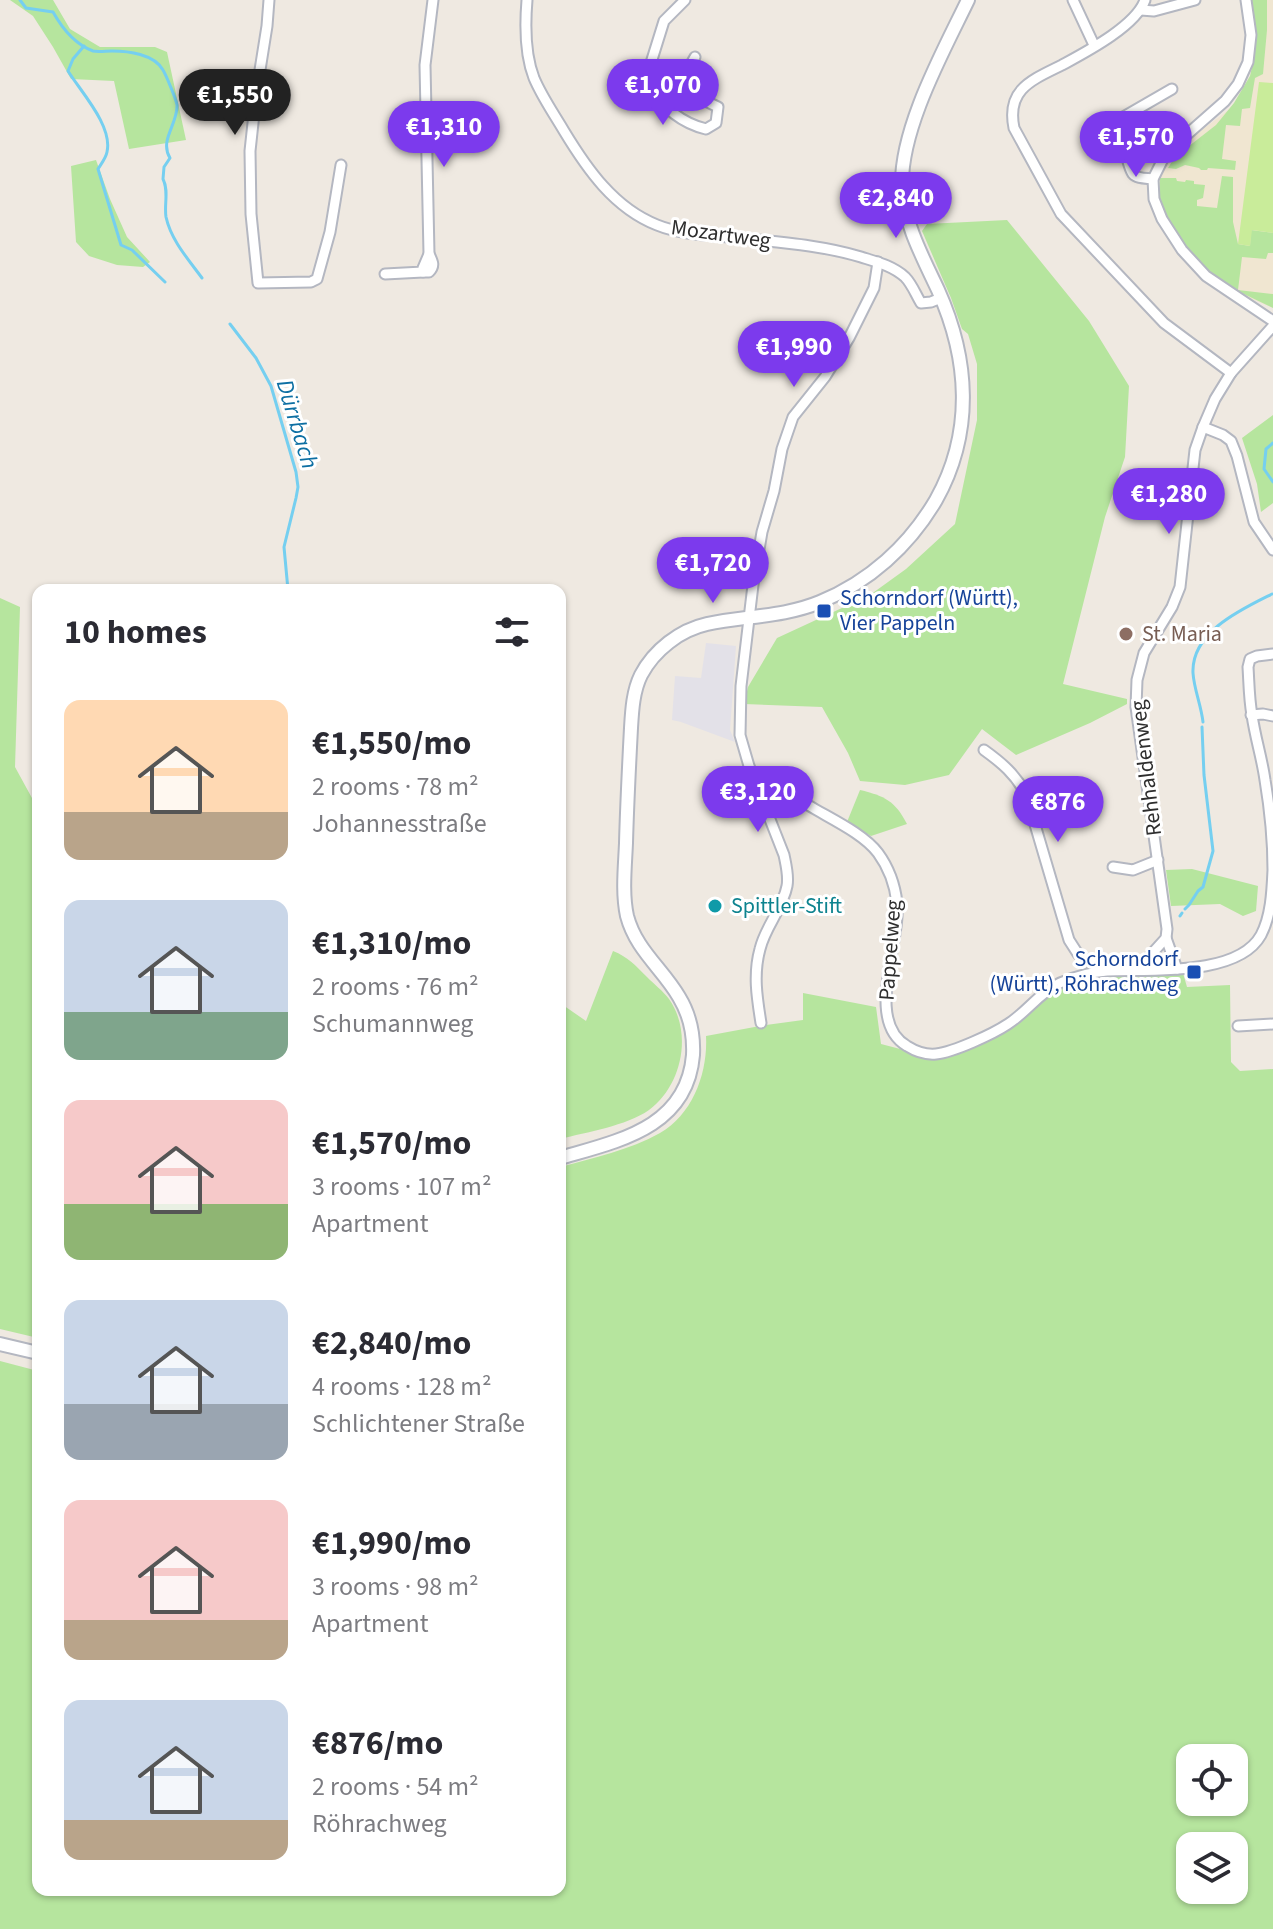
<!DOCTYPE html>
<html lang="en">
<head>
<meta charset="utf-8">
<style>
	:root { --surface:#fff; --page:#f2f2f3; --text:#2b2b33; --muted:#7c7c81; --accent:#7c3aed }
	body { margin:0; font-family:"Source Sans 3",sans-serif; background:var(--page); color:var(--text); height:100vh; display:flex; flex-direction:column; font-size:30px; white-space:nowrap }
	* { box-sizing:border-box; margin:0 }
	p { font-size:26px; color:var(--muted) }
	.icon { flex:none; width:44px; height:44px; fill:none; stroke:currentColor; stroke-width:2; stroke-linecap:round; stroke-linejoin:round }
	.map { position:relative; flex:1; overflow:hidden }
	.side { position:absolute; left:32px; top:584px; width:534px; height:1312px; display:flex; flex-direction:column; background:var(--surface); border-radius:16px; box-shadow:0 2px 6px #0004 }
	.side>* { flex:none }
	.controls { position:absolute; left:1176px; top:1744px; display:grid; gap:16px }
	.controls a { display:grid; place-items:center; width:72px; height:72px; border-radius:16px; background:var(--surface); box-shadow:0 2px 6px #0004; font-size:40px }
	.price { position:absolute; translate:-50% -68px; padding:0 18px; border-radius:28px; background:var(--accent); color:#fff; font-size:26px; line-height:52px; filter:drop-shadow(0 2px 4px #0008) }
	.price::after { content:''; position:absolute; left:50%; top:48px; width:24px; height:18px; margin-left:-12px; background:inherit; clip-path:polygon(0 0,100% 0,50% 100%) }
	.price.current { background:#222; color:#fff }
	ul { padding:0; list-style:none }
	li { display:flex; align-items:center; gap:24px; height:200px; padding:0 32px }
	li span { display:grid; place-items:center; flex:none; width:224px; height:160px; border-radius:16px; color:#555 }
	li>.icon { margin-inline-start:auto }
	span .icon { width:96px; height:96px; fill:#fffc; stroke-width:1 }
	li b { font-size:34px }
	h2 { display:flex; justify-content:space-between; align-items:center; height:96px; padding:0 32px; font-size:34px }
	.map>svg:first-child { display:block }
	.industrial { fill:#e3e1e8 }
	.education { fill:#f0e6d1 }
	.green { fill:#b6e59e; fill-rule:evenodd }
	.pitch { fill:#c9ec9a }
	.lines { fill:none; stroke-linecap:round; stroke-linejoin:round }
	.stream { stroke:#75cff0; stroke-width:3 }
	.minor-casing { stroke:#b4b7c1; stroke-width:13 }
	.secondary-casing { stroke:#b4b7c1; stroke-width:16 }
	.minor { stroke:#fff; stroke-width:9 }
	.secondary { stroke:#fff; stroke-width:12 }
	.transit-dot { fill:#1a4fb4; stroke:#fff; stroke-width:3 }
	.education-dot { fill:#8d6e63; stroke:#fff; stroke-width:3 }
	.culture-dot { fill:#0f9aa8; stroke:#fff; stroke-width:3 }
	.labels { text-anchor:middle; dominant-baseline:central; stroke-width:6; stroke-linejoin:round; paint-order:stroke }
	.street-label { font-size:22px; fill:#2e2e2e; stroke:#fff }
	.transit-label { font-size:22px; fill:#164399; stroke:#fff; text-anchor:start }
	.education-label { font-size:22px; fill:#785e54; stroke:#fff; text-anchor:start }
	.culture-label { font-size:22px; fill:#0d838f; stroke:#fff; text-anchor:start }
	.water-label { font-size:24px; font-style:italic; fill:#0d6fa3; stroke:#fff }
</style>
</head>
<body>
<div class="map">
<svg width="1273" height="1929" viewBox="0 0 1273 1929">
	<rect width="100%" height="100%" fill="#efe9e1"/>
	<polygon class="industrial" points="706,643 736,646 730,730 735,742 681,722 672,720 675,676 701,678"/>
	<polygon class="education" points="1251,0 1273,0 1273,308 1233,291 1215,279 1197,261 1177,236 1159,199 1159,183 1162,171 1170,157 1182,145 1231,108 1240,95 1250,76 1255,54 1255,29"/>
	<g class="green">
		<polygon points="10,0 53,0 70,29 100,47 155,47 167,52 186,140 129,149 114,81 71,79 53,47 33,16"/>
		<polygon points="1251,0 1267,0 1267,30 1263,74 1255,78 1250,108 1242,109 1240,126 1226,125 1222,159 1236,161 1235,170 1208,168 1207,170 1201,170 1199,168 1185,165 1176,169 1168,168 1175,157 1216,125 1234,103 1250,76 1255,54 1255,29"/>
		<polygon points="96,160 110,199 127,237 150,262 143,267 117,265 89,256 76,242 71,166"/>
		<polygon points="1222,176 1233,177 1233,222 1238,244 1250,246 1251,230 1273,233 1273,253 1268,253 1266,259 1242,257 1238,290 1273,294 1273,308 1221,283 1203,268 1177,236 1164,214 1159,199 1160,178 1176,178 1177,181 1185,182 1186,180 1194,181 1194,184 1205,185 1203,198 1197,200 1197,206 1217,208"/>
		<polygon points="1007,220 1089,321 1129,386 1125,457 1105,517 1063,684 1127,699 1127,704 1090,723 1016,755 982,729 949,775 905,785 860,781 848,753 822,707 744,704 748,687 777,638 870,595 906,569 955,524 977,420 977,364 968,334 962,329 951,298 922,231 927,224"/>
		<polygon points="1273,415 1273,503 1261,512 1257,484 1242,438"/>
		<polygon points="0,598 20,607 15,767 38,809 38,1338 0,1329"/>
		<path d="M860,790C885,796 895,801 907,824L871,836L847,822Z"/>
		<polygon points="1192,869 1258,886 1256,911 1243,916 1220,904 1171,906 1166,870"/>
		<path d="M613,951C628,957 635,965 647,977C654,984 663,991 669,999C693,1033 682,1086 649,1110C626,1126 587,1132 560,1139V1003L586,1021Z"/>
		<path d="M1183,973L1187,987L1230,985L1231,1062L1240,1071L1273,1069V1929H0V1361L38,1371V1890H560V1167C593,1158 630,1150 660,1133C693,1114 708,1072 706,1036L766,1025L803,1020V993L876,1007L881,1044L927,1056H945L965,1051L1006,1030L1057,990L1106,977ZM1190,1758H1234V1802H1190ZM1190,1846H1234V1890H1190Z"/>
	</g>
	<polygon class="pitch" points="1259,82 1273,83 1273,233 1252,230 1250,246 1238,244"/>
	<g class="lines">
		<g class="stream">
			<path d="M20,0L26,8L53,12C62,28 74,44 93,51C98,52 106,51 112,51C128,51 154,54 163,70C166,75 176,99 177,105C178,124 159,140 170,158L164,167L163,179C169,191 164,204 166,217C171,240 188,259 202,278"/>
			<path d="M84,46L73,59L68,71C81,92 113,126 107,152C106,158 101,164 98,169L121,245L132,250L165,282"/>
			<polyline points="230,324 256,358 271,386 296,472 298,487 296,498 284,547 288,590"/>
			<polyline points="1273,443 1266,449 1264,469 1273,482"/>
			<path d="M1203,722C1201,705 1194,689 1193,673C1191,632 1242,609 1272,594"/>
			<polyline points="1185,909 1189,905 1198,891 1203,887 1213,851 1204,775 1202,727"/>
			<polyline points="1180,916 1182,913"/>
		</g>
		<g class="minor-casing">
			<g id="minor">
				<polyline points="269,0 267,26 256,95 250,151 251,214 258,283 311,282 317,279 330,232 341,165"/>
				<path d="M527,0C525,24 525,55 534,78C542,97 554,114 564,131C587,169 614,208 657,225C679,234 705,235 729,237C773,242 818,244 861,257C877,262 893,266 905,277C912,284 916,295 921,303L931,302L941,298"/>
				<path d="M685,0L664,21L650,66L649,88C665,108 681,123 706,129L716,123L718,107C692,95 677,86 695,57"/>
				<polyline points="1073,0 1094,45"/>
				<path d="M1145,0C1136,26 1086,52 1062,65C1032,80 1006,89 1014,128L1061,214L1164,323L1231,373"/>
				<polyline points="1246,0 1251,35 1248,62 1238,84 1225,101 1166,153 1153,179 1154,199 1162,219 1182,250 1206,276 1273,321"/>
				<polyline points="1141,10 1154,11 1195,0"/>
				<path d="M1153,179C1147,178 1137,179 1133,174C1127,166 1121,130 1120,119L1172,89"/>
				<path d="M423,272H429C435,266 433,262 429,254"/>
				<polyline points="385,274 423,272 423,268 429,254 425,65 433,0"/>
				<polyline points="1203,427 1223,435 1231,441 1237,456 1254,522 1273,550"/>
				<polyline points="1251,715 1263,714 1273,716"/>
				<path d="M984,750C1002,763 1015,774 1026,794L1069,940L1078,954L1103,971"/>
				<path d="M753,777C784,770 786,792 808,805C829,818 863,833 878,853C889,868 895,885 897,903C901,943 864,1021 907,1046C915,1051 926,1055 936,1054C954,1052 993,1034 1008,1024C1027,1012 1040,992 1060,983C1074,977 1093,972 1107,971C1148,969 1238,977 1261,935C1271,916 1272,892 1273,870C1273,840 1270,810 1265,780C1262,758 1255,737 1252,715C1249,699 1249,682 1248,667L1250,659L1257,656L1273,654"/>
				<polyline points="1113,867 1133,870 1158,860"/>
				<polyline points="1166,938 1177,969"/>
				<polyline points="1137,970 1166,938 1167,929 1136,707 1137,680 1144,653 1172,607 1180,587 1195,450 1203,427 1215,399 1231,373 1273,326"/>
				<path d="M761,1023C757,998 753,974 760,949C765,927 783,908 787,886C789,876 786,865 784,855L749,766L740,735L741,686L753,585L762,532L774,491L782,449L793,417L825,377L849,338L874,288L878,262"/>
				<polyline points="1238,1026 1273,1024"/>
			</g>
		</g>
		<g class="secondary-casing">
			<g id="secondary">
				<path d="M560,1158C618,1141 687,1128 693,1055C694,1034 690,1015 679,997C662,968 636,950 627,916C622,893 625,867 626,843C627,805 629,766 631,728C632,711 633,691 641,675C654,650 680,630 707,624C744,616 784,617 820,602C869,582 909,546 936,500C974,432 969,359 938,290C923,258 904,223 902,187C900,129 943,52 968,0"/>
				<polyline points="0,1344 38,1353"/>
			</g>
		</g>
		<use href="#minor" class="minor"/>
		<use href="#secondary" class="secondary"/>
	</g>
	<g class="transit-dot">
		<rect x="816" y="603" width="16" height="16" rx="4"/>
		<rect x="1186" y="964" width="16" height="16" rx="4"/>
	</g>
	<circle class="education-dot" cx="1126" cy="634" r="8"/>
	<circle class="culture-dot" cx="715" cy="906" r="8"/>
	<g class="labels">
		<g class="street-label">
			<text transform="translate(721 234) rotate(8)">Mozartweg</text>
			<text transform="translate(1146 768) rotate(-97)">Rehhaldenweg</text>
			<text transform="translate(890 950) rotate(-86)">Pappelweg</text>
		</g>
		<g class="transit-label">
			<text x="840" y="598">Schorndorf (Württ),<tspan x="840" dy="25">Vier Pappeln</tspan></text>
			<text x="1178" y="959" text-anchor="end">Schorndorf<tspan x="1178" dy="25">(Württ), Röhrachweg</tspan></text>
		</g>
		<g class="education-label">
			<text x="1142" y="634">St. Maria</text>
		</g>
		<g class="culture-label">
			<text x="731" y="906">Spittler-Stift</text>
		</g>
		<g class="water-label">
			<text transform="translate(297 424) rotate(73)">Dürrbach</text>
		</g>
	</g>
</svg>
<div class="controls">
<a><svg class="icon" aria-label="locate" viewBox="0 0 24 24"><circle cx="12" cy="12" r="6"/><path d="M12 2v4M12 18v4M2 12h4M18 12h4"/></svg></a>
<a><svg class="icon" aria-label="layers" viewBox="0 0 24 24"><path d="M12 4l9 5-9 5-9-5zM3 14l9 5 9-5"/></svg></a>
</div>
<b class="price" style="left:663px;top:127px">€1,070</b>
<b class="price current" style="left:235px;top:137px">€1,550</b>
<b class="price" style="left:444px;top:169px">€1,310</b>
<b class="price" style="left:1136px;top:179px">€1,570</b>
<b class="price" style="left:896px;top:240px">€2,840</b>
<b class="price" style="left:794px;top:389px">€1,990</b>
<b class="price" style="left:1169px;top:536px">€1,280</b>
<b class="price" style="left:713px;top:605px">€1,720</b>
<b class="price" style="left:758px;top:834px">€3,120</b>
<b class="price" style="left:1058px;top:844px">€876</b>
<section class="side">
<h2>10 homes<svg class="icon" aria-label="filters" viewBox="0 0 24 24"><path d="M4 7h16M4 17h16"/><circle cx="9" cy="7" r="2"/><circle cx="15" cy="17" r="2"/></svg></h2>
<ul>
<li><span style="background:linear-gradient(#ffd9b3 70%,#b9a48a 0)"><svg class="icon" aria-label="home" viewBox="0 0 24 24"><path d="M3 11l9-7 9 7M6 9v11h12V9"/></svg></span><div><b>€1,550/mo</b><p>2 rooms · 78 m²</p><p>Johannesstraße</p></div></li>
<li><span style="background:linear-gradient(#c9d6e8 70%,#7fa58c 0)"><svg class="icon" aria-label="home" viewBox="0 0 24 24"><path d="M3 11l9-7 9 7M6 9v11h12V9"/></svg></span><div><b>€1,310/mo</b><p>2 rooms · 76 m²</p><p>Schumannweg</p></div></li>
<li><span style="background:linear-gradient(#f6c9c9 65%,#8fb573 0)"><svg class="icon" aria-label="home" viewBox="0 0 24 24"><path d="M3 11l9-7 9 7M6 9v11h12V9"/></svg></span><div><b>€1,570/mo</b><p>3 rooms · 107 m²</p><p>Apartment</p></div></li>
<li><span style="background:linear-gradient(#c9d6e8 65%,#9aa5b1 0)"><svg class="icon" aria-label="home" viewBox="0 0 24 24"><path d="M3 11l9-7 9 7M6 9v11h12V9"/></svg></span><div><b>€2,840/mo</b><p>4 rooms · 128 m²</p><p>Schlichtener Straße</p></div></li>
<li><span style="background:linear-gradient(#f6c9c9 75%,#b9a48a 0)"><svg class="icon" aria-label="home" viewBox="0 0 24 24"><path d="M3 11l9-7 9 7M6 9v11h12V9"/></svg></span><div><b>€1,990/mo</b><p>3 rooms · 98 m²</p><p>Apartment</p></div></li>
<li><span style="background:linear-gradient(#c9d6e8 75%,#b9a48a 0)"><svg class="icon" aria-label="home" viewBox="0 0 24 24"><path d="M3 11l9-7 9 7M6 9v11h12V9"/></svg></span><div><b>€876/mo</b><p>2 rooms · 54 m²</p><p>Röhrachweg</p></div></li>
</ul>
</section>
</div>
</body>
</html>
